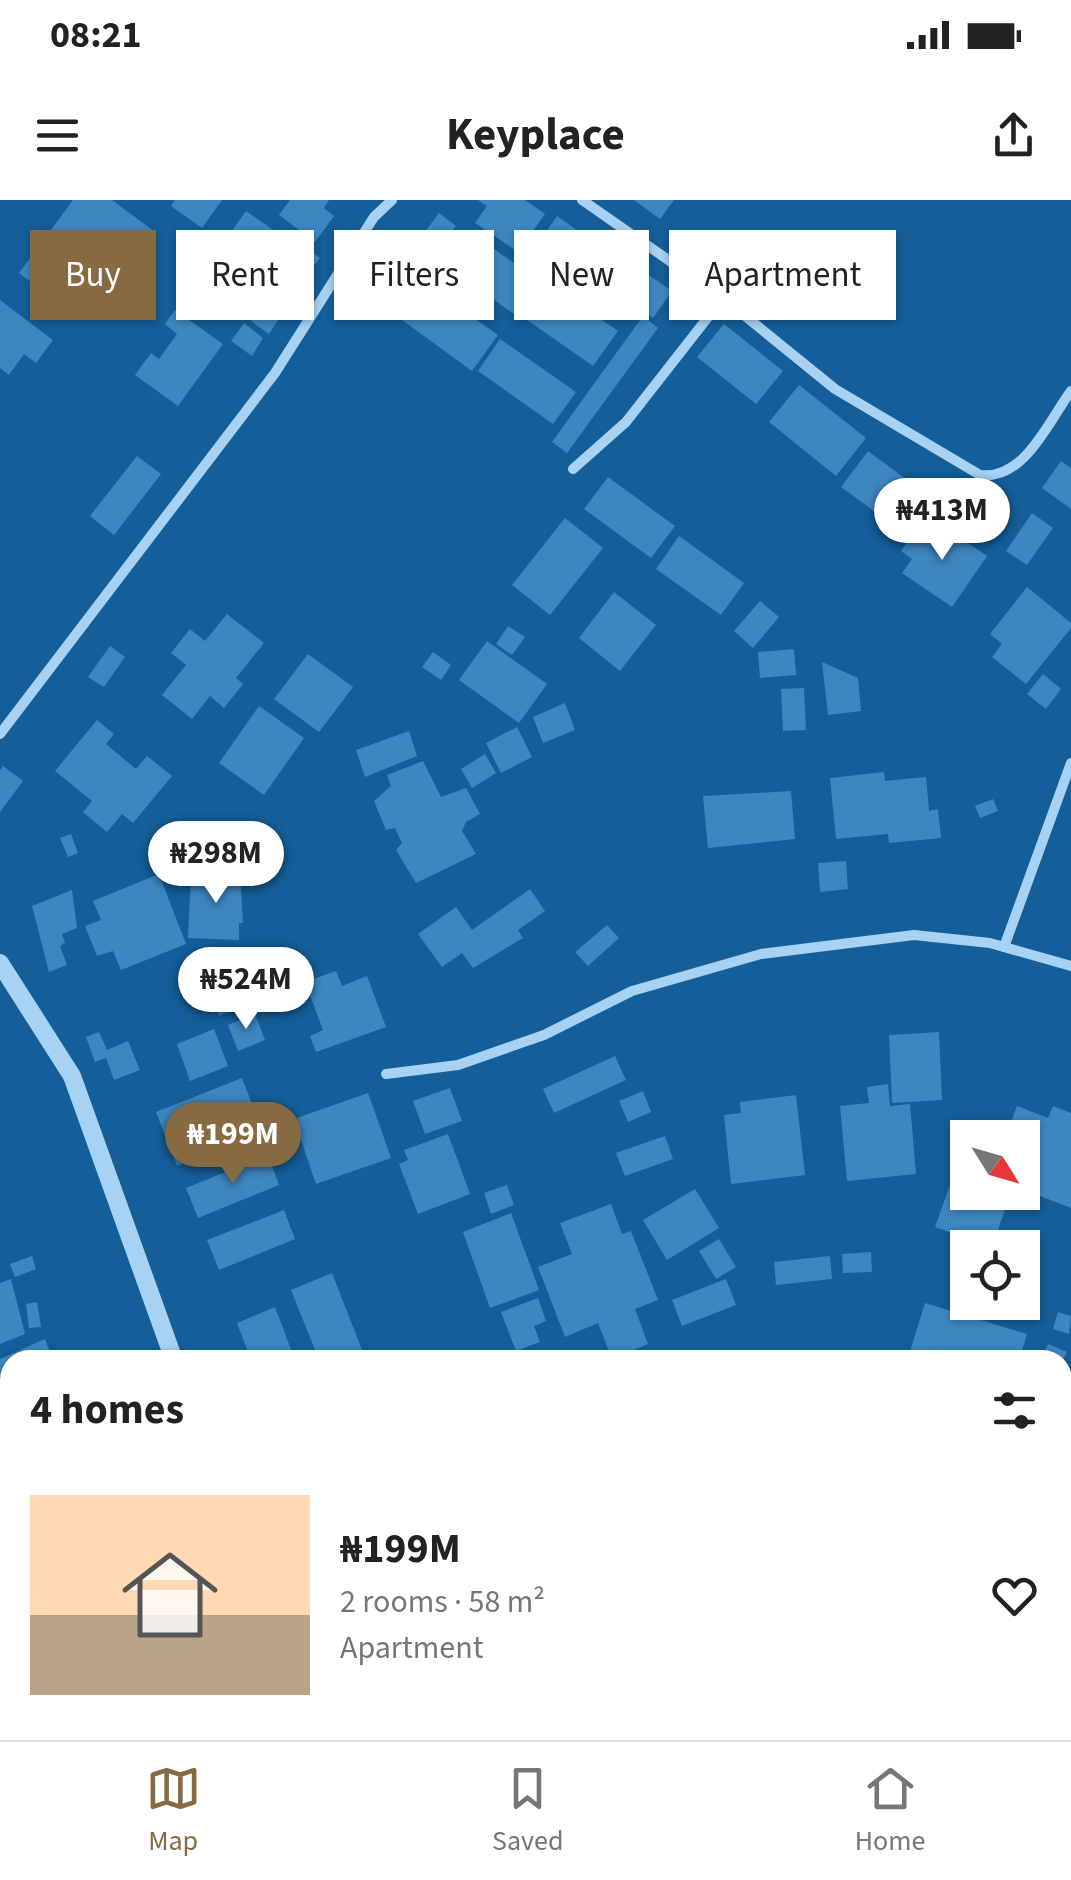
<!DOCTYPE html>
<html lang="en">
<head>
<meta charset="utf-8">
<style>
	:root { --surface:#fff; --page:#f6f6f6; --text:#222; --muted:#767676; --line:#e0e0e0; --accent:#856a42 }
	body { margin:0; font-family:"Source Sans 3",sans-serif; background:var(--page); color:var(--text); height:100vh; display:flex; flex-direction:column; font-size:38px; white-space:nowrap }
	* { box-sizing:border-box; margin:0 }
	p { font-size:32px; color:var(--muted) }
	.icon { flex:none; width:55px; height:55px; fill:none; stroke:currentColor; stroke-width:2; stroke-linecap:round; stroke-linejoin:round }
	.map { position:relative; flex:1; overflow:hidden }
	.drawer { position:absolute; left:0px; top:1150px; width:1072px; height:390px; display:flex; flex-direction:column; background:var(--surface); border-radius:30px 30px 0 0; box-shadow:0 2px 8px #0004 }
	.drawer>* { flex:none }
	.top-card { position:absolute; left:30px; top:30px; width:1012px; height:90px; display:flex; gap:20px }
	.needle { width:65px; rotate:127deg }
	.controls { position:absolute; left:950px; top:920px; display:grid; gap:20px }
	.controls a { display:grid; place-items:center; width:90px; height:90px; border-radius:0px; background:var(--surface); box-shadow:0 2px 8px #0004; font-size:50px }
	.price { position:absolute; translate:-50% -85px; padding:0 22px; border-radius:35px; background:#fff; color:#222; font-size:32px; line-height:65px; filter:drop-shadow(0 2px 5px #0008) }
	.price::after { content:''; position:absolute; left:50%; top:60px; width:30px; height:22px; margin-left:-15px; background:inherit; clip-path:polygon(0 0,100% 0,50% 100%) }
	.price.on { background:var(--accent); color:#fff }
	ul { padding:0; list-style:none }
	li { display:flex; align-items:center; gap:30px; height:250px; padding:0 30px }
	li+li { border-top:2px solid var(--line) }
	li span { display:grid; place-items:center; flex:none; width:280px; height:200px; border-radius:0px; color:#555 }
	li>.icon { margin-inline-start:auto }
	span .icon { width:120px; height:120px; fill:#fffc; stroke-width:1 }
	li b { font-size:42px }
	h2 { display:flex; justify-content:space-between; align-items:center; height:120px; padding:0 30px; font-size:42px }
	.tag { padding:0 35px; border-radius:0px; background:var(--surface); box-shadow:0 2px 8px #0004; font-size:35px; line-height:90px }
	.tag.on { background:var(--accent); color:#fff }
	.status { display:flex; justify-content:space-between; align-items:center; height:70px; padding:0 50px; background:var(--surface); direction:ltr }
	.status svg { height:28px; fill:currentColor }
	header { display:flex; justify-content:space-between; align-items:center; height:130px; padding:0 30px; background:var(--surface); font-size:45px; font-weight:700 }
	.tabs { display:flex; justify-content:space-around; align-items:center; height:140px; border-top:2px solid var(--line); background:var(--surface); font-size:28px; color:var(--muted) }
	.tabs a { display:grid; justify-items:center; gap:5px }
	.tabs .on { color:var(--accent) }
	.map>svg:first-child { display:block }
	.building { fill:#3d87c1 }
	.lines { fill:none; stroke-linecap:round; stroke-linejoin:round }
	.minor { stroke:#a7d2f3; stroke-width:10 }
	.tertiary { stroke:#a7d2f3; stroke-width:18 }
</style>
</head>
<body>
<div class="status"><b>08:21</b><svg viewBox="0 0 49 12"><path d="M0 12V9h3v3zM5 12V6h3v6zM10 12V3h3v9zM15 12V0h3v12zM26 1h20v11H26zM47 4h2v5h-2z"/></svg></div>
<header><svg class="icon" aria-label="menu" viewBox="0 0 24 24"><path d="M4 6h16M4 12h16M4 18h16"/></svg>Keyplace<svg class="icon" aria-label="share" viewBox="0 0 24 24"><path d="M12 15V3M7 8l5-5 5 5M5 13v7h14v-7"/></svg></header>
<div class="map">
<svg width="1071" height="1540" viewBox="0 0 1071 1540">
	<rect width="100%" height="100%" fill="#145e99"/>
	<g class="building">
		<polygon points="73,0 112,0 155,32 128,69 107,54 96,69 106,76 77,116 19,73"/>
		<polygon points="175,0 222,0 202,28 171,6"/>
		<polygon points="290,0 329,0 324,8 334,16 315,42 279,15"/>
		<polygon points="478,0 525,0 545,14 518,52 475,23 487,6"/>
		<polygon points="634,0 674,0 660,19"/>
		<polygon points="246,11 292,43 269,75 223,43"/>
		<polygon points="439,13 456,26 426,66 409,53"/>
		<polygon points="557,16 602,48 579,82 534,50"/>
		<polygon points="467,30 538,80 514,114 443,63"/>
		<polygon points="300,43 320,58 293,91 280,81 291,67 285,62"/>
		<polygon points="614,51 672,91 653,118 595,78"/>
		<polygon points="403,62 419,75 381,121 366,108"/>
		<polygon points="544,80 618,131 593,166 520,115"/>
		<polygon points="427,85 498,135 472,171 402,120"/>
		<polygon points="266,99 284,111 269,134 251,121"/>
		<polygon points="0,100 53,140 36,163 24,154 9,175 0,168"/>
		<polygon points="175,110 223,144 178,206 135,175 151,153 159,159 177,134 165,124"/>
		<polygon points="643,116 658,128 567,253 552,242"/>
		<polygon points="244,123 263,138 252,156 231,141"/>
		<polygon points="724,124 783,171 756,204 697,157"/>
		<polygon points="500,139 576,192 553,224 478,171"/>
		<polygon points="799,185 866,238 836,276 769,222"/>
		<polygon points="868,251 926,294 900,330 841,287"/>
		<polygon points="137,256 161,274 114,335 90,316"/>
		<polygon points="1061,261 1071,268 1071,309 1042,288"/>
		<polygon points="608,277 675,326 651,358 584,309"/>
		<polygon points="1032,313 1053,328 1027,365 1006,351"/>
		<polygon points="565,318 603,348 550,415 512,385"/>
		<polygon points="938,322 987,356 952,407 902,373 912,359 901,351 916,330 927,338"/>
		<polygon points="679,336 744,383 721,415 656,369"/>
		<polygon points="1027,387 1071,423 1071,428 1026,484 992,457 1002,444 990,434"/>
		<polygon points="614,392 656,425 620,471 579,438"/>
		<polygon points="760,401 779,417 753,448 734,431"/>
		<polygon points="227,414 264,443 236,478 243,484 224,508 210,496 192,519 162,495 186,465 171,453 190,429 205,441"/>
		<polygon points="508,426 525,437 512,455 496,444"/>
		<polygon points="487,441 547,484 519,523 459,480"/>
		<polygon points="110,446 125,457 104,487 88,477"/>
		<polygon points="794,449 796,475 760,478 758,452"/>
		<polygon points="433,452 451,465 441,480 422,467"/>
		<polygon points="308,454 353,487 319,532 274,499"/>
		<polygon points="822,462 858,478 861,511 828,515"/>
		<polygon points="1043,474 1061,489 1046,509 1027,494"/>
		<polygon points="804,488 806,530 783,531 781,489"/>
		<polygon points="565,503 575,530 543,543 533,517"/>
		<polygon points="259,506 304,538 264,595 219,563"/>
		<polygon points="97,520 114,534 106,544 136,569 147,556 172,576 133,623 122,614 107,632 83,612 92,601 55,571"/>
		<polygon points="517,527 532,557 501,573 486,543"/>
		<polygon points="409,531 417,556 365,577 356,550"/>
		<polygon points="485,554 496,573 472,588 461,569"/>
		<polygon points="423,561 441,597 466,588 480,614 466,622 462,631 476,654 416,683 396,650 402,643 395,628 386,630 374,601 391,586 387,575"/>
		<polygon points="3,566 23,581 0,612 0,570"/>
		<polygon points="884,572 885,581 926,577 929,611 938,609 941,638 889,643 888,634 836,639 830,578"/>
		<polygon points="791,591 795,639 708,648 703,596"/>
		<polygon points="993,599 998,611 980,618 975,606"/>
		<polygon points="71,634 78,653 68,657 60,638"/>
		<polygon points="846,661 848,689 820,692 818,663"/>
		<polygon points="240,672 243,723 239,723 239,740 188,738 191,675"/>
		<polygon points="159,674 186,744 121,770 113,751 97,756 85,726 101,720 93,701"/>
		<polygon points="530,689 545,711 518,730 523,738 473,768 462,753 442,767 418,734 456,707 472,730"/>
		<polygon points="72,690 77,728 62,734 65,743 60,746 67,765 49,772 32,706"/>
		<polygon points="607,725 619,738 588,766 575,752"/>
		<polygon points="336,771 342,786 367,776 386,827 316,852 310,836 323,830 305,782"/>
		<polygon points="223,779 235,809 219,816 207,785"/>
		<polygon points="255,814 265,840 238,851 228,825"/>
		<polygon points="214,829 228,866 190,881 177,844"/>
		<polygon points="99,832 107,850 128,841 140,870 114,880 106,858 95,862 86,837"/>
		<polygon points="939,832 942,900 892,903 889,835"/>
		<polygon points="615,856 626,880 554,913 543,889"/>
		<polygon points="242,878 263,932 177,966 156,912"/>
		<polygon points="888,884 890,906 910,904 916,974 847,981 840,906 869,903 867,887"/>
		<polygon points="450,888 462,921 425,934 413,901"/>
		<polygon points="643,891 651,912 628,922 619,901"/>
		<polygon points="368,893 391,958 316,984 294,919"/>
		<polygon points="796,895 805,975 731,984 724,915 741,913 740,902"/>
		<polygon points="1017,906 1048,918 1053,906 1071,913 1071,1008 1022,989 1022,938 1005,938"/>
		<polygon points="448,934 470,994 418,1014 399,964 408,960 404,950"/>
		<polygon points="665,936 673,959 625,976 616,953"/>
		<polygon points="268,955 279,985 198,1018 186,988"/>
		<polygon points="955,971 968,975 968,992 1011,992 992,1047 935,1027"/>
		<polygon points="507,985 514,1005 491,1014 484,993"/>
		<polygon points="695,989 719,1028 667,1060 643,1020"/>
		<polygon points="611,1004 622,1034 631,1031 658,1100 635,1109 648,1144 612,1159 598,1123 565,1137 538,1067 572,1054 560,1023"/>
		<polygon points="284,1010 295,1039 219,1070 207,1040"/>
		<polygon points="511,1013 539,1090 490,1108 463,1032"/>
		<polygon points="719,1039 736,1067 716,1079 699,1051"/>
		<polygon points="968,1048 968,1090 953,1085"/>
		<polygon points="871,1052 872,1072 843,1073 842,1054"/>
		<polygon points="32,1056 36,1069 15,1077 10,1064"/>
		<polygon points="830,1056 832,1079 776,1085 774,1062"/>
		<polygon points="332,1073 366,1160 319,1160 291,1090"/>
		<polygon points="11,1079 25,1134 0,1144 0,1083"/>
		<polygon points="726,1079 736,1105 682,1126 672,1100"/>
		<polygon points="538,1098 546,1121 534,1126 540,1142 516,1151 501,1112"/>
		<polygon points="37,1102 41,1127 29,1128 26,1104"/>
		<polygon points="925,1103 1027,1134 1019,1160 926,1160 909,1155"/>
		<polygon points="275,1107 295,1160 251,1160 237,1123"/>
		<polygon points="1058,1112 1071,1116 1069,1134 1053,1129"/>
		<polygon points="45,1139 53,1160 10,1160 10,1200 0,1177 0,1159"/>
		<polygon points="1048,1144 1067,1152 1063,1160 1041,1160"/>
		<polygon points="10,1291 10,1334 0,1338 0,1295"/>
		<polygon points="1071,1331 1071,1385 1062,1379 1062,1343"/>
		<polygon points="10,1450 10,1477 0,1481 0,1454"/>
		<polygon points="51,1530 89,1530 91,1540 37,1540 36,1534"/>
		<polygon points="136,1530 195,1530 198,1540 140,1540"/>
		<polygon points="780,1530 820,1530 823,1540 783,1540"/>
	</g>
	<g class="lines">
		<g class="minor">
			<path d="M582,0L723,98L835,189L980,275C1025,280 1048,222 1071,191"/>
			<polyline points="573,269 626,222 723,98"/>
			<polyline points="0,534 275,173 374,17 392,0"/>
			<polyline points="1004,747 1071,563"/>
			<polyline points="386,874 458,865 544,835 632,791 761,754 914,735 990,743 1071,766"/>
		</g>
		<g class="tertiary">
			<polyline points="0,763 72,876 174,1160"/>
			<polyline points="1062,1472 1071,1472"/>
			<polyline points="307,1530 311,1540"/>
			<polyline points="539,1540 560,1530"/>
		</g>
	</g>
</svg>
<div class="controls">
<a><svg class="needle" viewBox="-14 -14 28 28"><path d="M0-13l5 13h-10z" fill="#e53935"/><path d="M0 13l5-13h-10z" fill="#767676"/></svg></a>
<a><svg class="icon" aria-label="locate" viewBox="0 0 24 24"><circle cx="12" cy="12" r="6"/><path d="M12 2v4M12 18v4M2 12h4M18 12h4"/></svg></a>
</div>
<b class="price" style="left:942px;top:363px">₦413M</b>
<b class="price" style="left:216px;top:706px">₦298M</b>
<b class="price" style="left:246px;top:832px">₦524M</b>
<b class="price on" style="left:233px;top:987px">₦199M</b>
<div class="top-card">
<a class="tag on">Buy</a>
<a class="tag">Rent</a>
<a class="tag">Filters</a>
<a class="tag">New</a>
<a class="tag">Apartment</a>
</div>
<section class="drawer">
<h2>4 homes<svg class="icon" aria-label="filters" viewBox="0 0 24 24"><path d="M4 7h16M4 17h16"/><circle cx="9" cy="7" r="2"/><circle cx="15" cy="17" r="2"/></svg></h2>
<ul>
<li><span style="background:linear-gradient(#ffd9b3 60%,#b9a48a 0)"><svg class="icon" aria-label="home" viewBox="0 0 24 24"><path d="M3 11l9-7 9 7M6 9v11h12V9"/></svg></span><div><b>₦199M</b><p>2 rooms · 58 m²</p><p>Apartment</p></div><svg class="icon" aria-label="heart" viewBox="0 0 24 24"><path d="M12 20l-8-8c-3-5 5-10 8-4 3-6 11-1 8 4z"/></svg></li>
</ul>
</section>
</div>
<nav class="tabs">
<a class="on"><svg class="icon" aria-label="map" viewBox="0 0 24 24"><path d="M3 6l6-2 6 2 6-2v14l-6 2-6-2-6 2zM9 4v14M15 6v14"/></svg>Map</a>
<a><svg class="icon" aria-label="saved" viewBox="0 0 24 24"><path d="M7 4h10v16l-5-4-5 4z"/></svg>Saved</a>
<a><svg class="icon" aria-label="home" viewBox="0 0 24 24"><path d="M3 11l9-7 9 7M6 9v11h12V9"/></svg>Home</a>
</nav>
</body>
</html>
